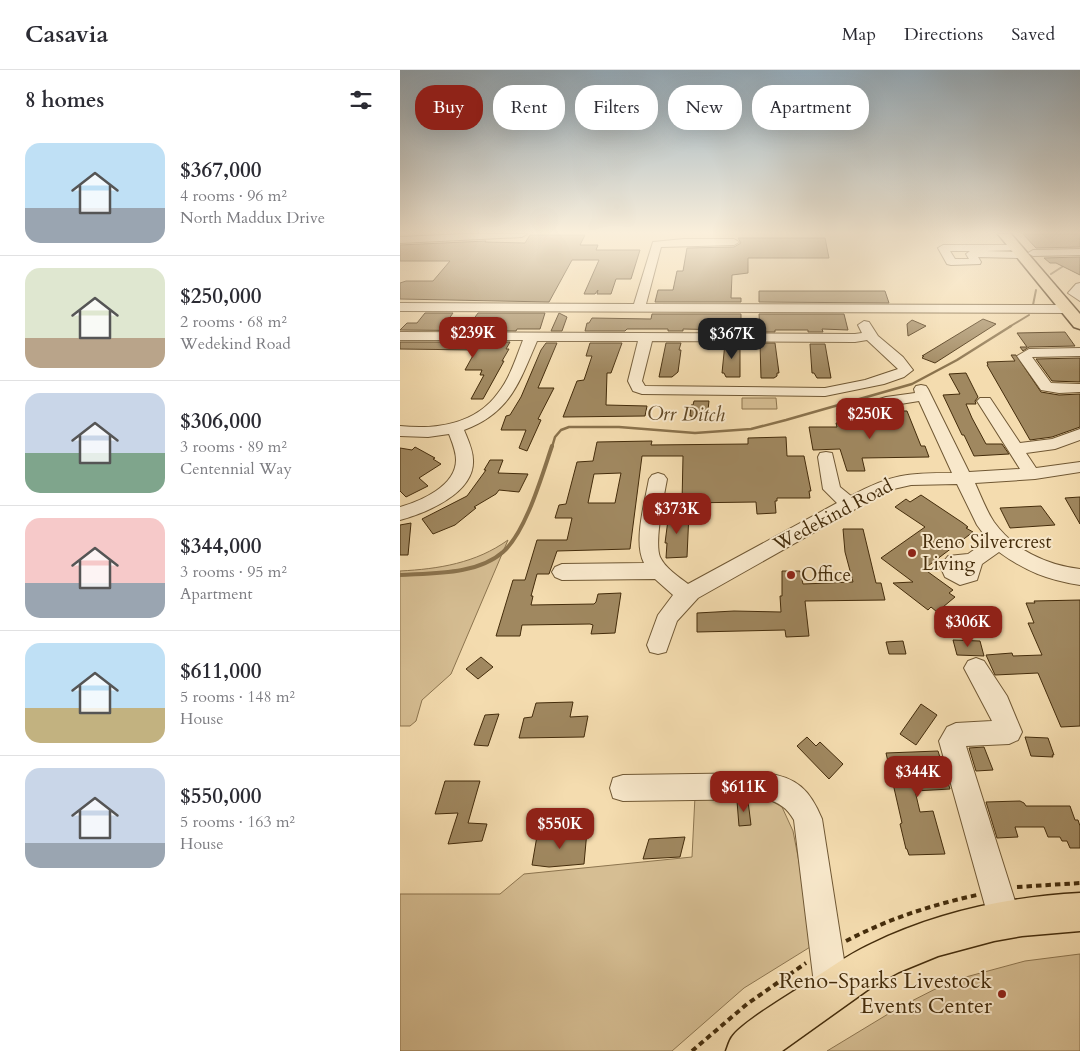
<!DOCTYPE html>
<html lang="en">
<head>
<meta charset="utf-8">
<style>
	:root { --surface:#fff; --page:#f2f2f3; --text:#2b2b33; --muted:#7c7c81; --line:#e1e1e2; --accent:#8f2418 }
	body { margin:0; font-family:Cardo,serif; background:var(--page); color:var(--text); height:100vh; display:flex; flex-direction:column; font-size:19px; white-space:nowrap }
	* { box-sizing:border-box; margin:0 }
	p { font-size:16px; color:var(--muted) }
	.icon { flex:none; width:28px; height:28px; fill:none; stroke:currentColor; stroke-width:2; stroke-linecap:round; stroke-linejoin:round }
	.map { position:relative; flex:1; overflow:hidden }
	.panel { display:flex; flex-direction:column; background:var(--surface); width:400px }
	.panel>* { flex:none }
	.top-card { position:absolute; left:15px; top:15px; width:475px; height:45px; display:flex; gap:10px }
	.price { position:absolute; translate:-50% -42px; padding:0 11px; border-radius:10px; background:var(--accent); color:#fff; font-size:16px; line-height:32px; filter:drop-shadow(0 1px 2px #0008) }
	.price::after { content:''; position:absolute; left:50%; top:30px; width:15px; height:11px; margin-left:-8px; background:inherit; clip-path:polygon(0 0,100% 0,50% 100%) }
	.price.active { background:#222; color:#fff }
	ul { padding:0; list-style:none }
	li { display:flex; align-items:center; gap:15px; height:125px; padding:0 25px }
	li+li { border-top:1px solid var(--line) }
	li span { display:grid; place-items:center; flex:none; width:140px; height:100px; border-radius:15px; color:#555 }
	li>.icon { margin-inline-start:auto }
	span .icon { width:60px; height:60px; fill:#fffc; stroke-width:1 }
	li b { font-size:21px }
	h2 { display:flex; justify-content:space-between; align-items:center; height:60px; padding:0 25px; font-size:21px }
	.chip { padding:0 18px; border-radius:20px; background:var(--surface); box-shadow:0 5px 20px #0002; font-size:18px; line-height:45px }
	.chip.active { background:var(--accent); color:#fff }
	header { display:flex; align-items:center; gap:30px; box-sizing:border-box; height:70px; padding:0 25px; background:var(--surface); border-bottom:1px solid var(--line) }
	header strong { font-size:24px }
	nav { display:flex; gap:28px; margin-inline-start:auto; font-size:18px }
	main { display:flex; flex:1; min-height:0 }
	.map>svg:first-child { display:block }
	.green { fill:#d6be93; stroke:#8d754f }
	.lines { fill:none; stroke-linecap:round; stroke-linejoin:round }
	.stream-far2 { stroke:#8a724c; stroke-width:2 }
	.stream-far1 { stroke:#8a724c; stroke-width:2.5 }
	.stream { stroke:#8a724c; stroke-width:4 }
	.building { fill:#a08860; stroke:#442c0b; fill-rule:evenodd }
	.minor-casing { stroke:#705834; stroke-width:2 }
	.major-casing { stroke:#442c0b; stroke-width:3 }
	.path { stroke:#442c0b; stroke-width:4; stroke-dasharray:5.5 4; stroke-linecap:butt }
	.minor { fill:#f8e8cb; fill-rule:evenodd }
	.major { fill:#f4dcaf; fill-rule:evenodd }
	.poi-dot { fill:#8f2418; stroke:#f8e8cb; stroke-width:2 }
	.labels { text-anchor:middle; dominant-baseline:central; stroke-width:4; stroke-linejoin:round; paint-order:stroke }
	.street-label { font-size:19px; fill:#442c0b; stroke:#f8e8cb }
	.poi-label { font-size:19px; fill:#442c0b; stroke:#f8e8cb; text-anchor:start }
	.water-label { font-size:20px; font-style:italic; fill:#614926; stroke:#f8e8cb }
	.near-poi-label { font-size:22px; fill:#442c0b; stroke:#f8e8cb; text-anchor:end }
</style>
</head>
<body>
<header>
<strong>Casavia</strong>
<nav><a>Map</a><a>Directions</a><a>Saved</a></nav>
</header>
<main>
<section class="panel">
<h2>8 homes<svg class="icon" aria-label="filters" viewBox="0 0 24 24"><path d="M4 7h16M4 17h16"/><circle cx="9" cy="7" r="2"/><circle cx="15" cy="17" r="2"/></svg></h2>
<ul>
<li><span style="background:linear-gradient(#bfe0f5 65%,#9aa5b1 0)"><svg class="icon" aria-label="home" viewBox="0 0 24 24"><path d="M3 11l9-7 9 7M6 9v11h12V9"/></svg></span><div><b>$367,000</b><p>4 rooms · 96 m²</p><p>North Maddux Drive</p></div></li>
<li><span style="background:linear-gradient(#dfe7d0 70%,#b9a48a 0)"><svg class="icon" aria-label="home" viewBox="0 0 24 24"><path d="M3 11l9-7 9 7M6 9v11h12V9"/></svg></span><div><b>$250,000</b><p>2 rooms · 68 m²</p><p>Wedekind Road</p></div></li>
<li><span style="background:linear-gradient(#c9d6e8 60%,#7fa58c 0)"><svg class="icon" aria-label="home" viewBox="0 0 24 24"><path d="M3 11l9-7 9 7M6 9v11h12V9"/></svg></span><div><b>$306,000</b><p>3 rooms · 89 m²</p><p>Centennial Way</p></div></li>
<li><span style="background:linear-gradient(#f6c9c9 65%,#9aa5b1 0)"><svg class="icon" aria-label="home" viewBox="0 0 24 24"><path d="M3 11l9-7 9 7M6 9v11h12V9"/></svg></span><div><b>$344,000</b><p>3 rooms · 95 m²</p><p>Apartment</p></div></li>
<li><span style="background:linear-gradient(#bfe0f5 65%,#c2b280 0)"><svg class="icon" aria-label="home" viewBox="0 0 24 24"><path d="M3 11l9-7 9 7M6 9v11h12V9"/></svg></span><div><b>$611,000</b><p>5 rooms · 148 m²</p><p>House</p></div></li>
<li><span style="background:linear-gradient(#c9d6e8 75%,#9aa5b1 0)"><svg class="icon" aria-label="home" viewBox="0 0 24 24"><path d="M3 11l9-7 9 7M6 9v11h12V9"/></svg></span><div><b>$550,000</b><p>5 rooms · 163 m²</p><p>House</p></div></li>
</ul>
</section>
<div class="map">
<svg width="680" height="981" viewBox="0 0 680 981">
	<rect width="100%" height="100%" fill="#f4dcaf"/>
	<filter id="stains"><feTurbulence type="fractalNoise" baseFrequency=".004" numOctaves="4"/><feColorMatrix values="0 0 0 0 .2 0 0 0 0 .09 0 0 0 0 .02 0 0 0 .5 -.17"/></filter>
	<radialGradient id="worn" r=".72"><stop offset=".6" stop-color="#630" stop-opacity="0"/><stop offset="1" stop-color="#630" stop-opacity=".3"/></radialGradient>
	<g class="green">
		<polygon points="342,328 376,328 377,339 342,339"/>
		<path d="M108,470L51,604L22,630L16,651L10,656H0V501C39,499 76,493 108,470Z"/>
		<polygon points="359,724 382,737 393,761 415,874 344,918 272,981 0,981 0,824 100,824 124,804 292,787 295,726"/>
		<polygon points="680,884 680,981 427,981 498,938 551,911 625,891"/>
	</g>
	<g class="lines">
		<g class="stream-far2">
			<polyline points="651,204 665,195"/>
			<polyline points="633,235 636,220"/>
			<polyline points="609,257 629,245"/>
		</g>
		<polyline class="stream-far1" points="152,377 155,367 161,360 169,357 219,357 295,363 351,359 386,350 512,314 557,290 611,256"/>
		<path class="stream" d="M0,505C32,503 77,505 103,482C126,462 142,405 152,376"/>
	</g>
	<g class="building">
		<polygon points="623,164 680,164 680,177 636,178"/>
		<polygon points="130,165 185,165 180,175 198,175 196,180 240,180 231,209 216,209 211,224 197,224 198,220 195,224 184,224 199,190 172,190 149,232 0,229 0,213 6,211 33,211 50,191 0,191 0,175 86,171 85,172 125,173"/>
		<polygon points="338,168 425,168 429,188 348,188 348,203 332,205 331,228 341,228 341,232 255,232 258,220 273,220 277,201 283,201 287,178 334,177 341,173"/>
		<polygon points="680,187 680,205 656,193 650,193 644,188"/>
		<polygon points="359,221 485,221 489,233 359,232"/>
		<polygon points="25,243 53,243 48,250 73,250 78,243 145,243 140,259 117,259 116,261 0,260 7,253 17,253"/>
		<polygon points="159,243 167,247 162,261 151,261"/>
		<polygon points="252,244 341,244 341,262 326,262 326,260 283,259 283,261 268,261 268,259 227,259 225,261 185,261 187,253 189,253 192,248 251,249"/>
		<polygon points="359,244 444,244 448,260 422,259 423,262 408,262 408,260 375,260 375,262 360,262"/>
		<polygon points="583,249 596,254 535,293 522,288 524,286 522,286"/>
		<polygon points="512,250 526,256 508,266 507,254"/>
		<polygon points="665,262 675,276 629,277 623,281 620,277 627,277 617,263"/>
		<polygon points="0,272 110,272 106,279 109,279 102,291 104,291 83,329 71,329 84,305 80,305 82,300 65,300 76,280 0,279"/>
		<polygon points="146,273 157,273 138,318 154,318 138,349 141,350 127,381 119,378 126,360 101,360 106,346 110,345 121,327 141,280"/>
		<polygon points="190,273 222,273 211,303 207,303 206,335 247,336 245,346 163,347 177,311 184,310 192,286 186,286"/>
		<polygon points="266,273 281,273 279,280 281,280 278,302 272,307 259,307"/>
		<polygon points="325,273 340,273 340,307 326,307 324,303 322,303"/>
		<polygon points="360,273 375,273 379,303 377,303 377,306 374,308 361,308"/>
		<polygon points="410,274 425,274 431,308 417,308 414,303 412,303"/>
		<polygon points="611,285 616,285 641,322 659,325 680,324 680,357 652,367 630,370 587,295 588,295 587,292 615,291"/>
		<polygon points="680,288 680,312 652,311 636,289"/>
		<polygon points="566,303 578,327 575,331 576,334 566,334 572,348 586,374 602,374 609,384 574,386 564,365 562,365 543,325 560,324 549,304"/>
		<polygon points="294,331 309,331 307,349 292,349 292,346 290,346 291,335 293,335"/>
		<polygon points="491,341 507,341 521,376 525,376 529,387 462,388 465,401 447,401 440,379 413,380 409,357 437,357 436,353 452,352 493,352"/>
		<path d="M386,367L387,386H404L411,421H409L410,428H377V431H375L376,443L357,444L356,432L282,433L283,386H242L230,479L157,481L149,504H137L131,526H133L131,535L194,534L196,532L198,524L221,523L215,563L191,564L193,555L190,554L122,555L120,566H96L113,510H125L137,470H167L172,448H155L159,435L166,434L177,392L193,391L197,372L252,371L251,375L348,374V368ZM221,403L215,433H188L194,404Z"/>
		<polygon points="15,377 35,388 33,389 41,394 19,408 28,416 6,427 0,421 0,378 12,380"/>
		<polygon points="90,390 103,390 98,403 128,404 119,422 99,420 96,424 74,437 76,438 55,455 33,464 22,449 67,426 86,400 84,400"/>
		<polygon points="521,425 563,453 568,457 566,458 573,462 524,499 553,520 549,523 555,527 537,542 531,537 528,540 493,513 513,512 481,488 525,457 495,437 506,429 510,432"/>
		<polygon points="680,427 680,454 665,428"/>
		<polygon points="641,436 655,455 610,458 600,438"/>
		<polygon points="269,442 289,442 287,487 266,488 267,473 265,473"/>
		<polygon points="11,453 8,485 0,485 0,455"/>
		<polygon points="443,459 463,459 476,513 481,513 485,530 405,531 409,566 386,567 385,560 297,562 297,543 334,541 381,542 380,526 382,526 382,501 400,501 403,514 453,512 445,482"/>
		<polygon points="680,530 680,656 661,657 638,603 595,605 586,585 612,583 613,586 642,585 628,553 634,553 626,533 635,533 634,531"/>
		<polygon points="553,570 580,571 584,586 557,585"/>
		<polygon points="503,571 506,584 489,584 486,572"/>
		<polygon points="81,587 93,597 78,609 66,599"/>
		<polygon points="173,632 170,647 188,646 184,667 119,668 124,648 132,647 136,633"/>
		<polygon points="521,634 537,645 516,675 500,664"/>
		<polygon points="99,644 88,676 74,675 85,645"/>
		<polygon points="407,667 416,676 420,672 443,694 429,709 397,676"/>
		<polygon points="625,667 648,668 654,685 652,685 653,687 631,686"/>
		<polygon points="584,677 593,700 576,701 569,678"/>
		<polygon points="538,681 550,719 515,721 520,742 533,741 545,784 509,785 507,779 506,779 500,754 502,753 486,683"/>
		<polygon points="45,711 80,711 68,753 87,754 82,771 48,774 58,743 35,744"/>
		<polygon points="337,731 348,731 351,755 339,756"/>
		<polygon points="620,731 624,733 626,736 670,736 675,750 678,750 680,756 680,778 670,778 667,771 662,771 660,767 648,767 644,757 615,757 618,767 597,768 586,732"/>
		<polygon points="187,761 184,794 149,797 132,795 137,766"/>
		<polygon points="285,767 280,787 243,789 249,769"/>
	</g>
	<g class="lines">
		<g class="minor-casing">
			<g id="minor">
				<polygon points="64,164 127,164 122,167 0,173 0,167"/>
				<polygon points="284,169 334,169 339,172 334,175 261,177 246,234 667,235 673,239 667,243 0,241 0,233 234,234 253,172"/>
				<path d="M543,175H615L620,178L619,180L586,181L621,182L626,185L621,188L578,187L581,192L580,194L551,195L547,194L538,178ZM550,181H570L566,184L569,189H555Z"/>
				<polygon points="680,179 680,185 633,186 628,183 633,180"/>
				<polygon points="680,213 680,231 668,223 676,214"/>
				<path d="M464,251L469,252L478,266L503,287L513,300L504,307L484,314L425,326L242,324L233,321L228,311L238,271H137C119,313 110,343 64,360C68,370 73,380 73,390C75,423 26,443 0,450V437C21,431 56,416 56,390C56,381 52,372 49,364L28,367L0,366V356C36,360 76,354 98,323C110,308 116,288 123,270H0V262L455,264L462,263L458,255ZM467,270L498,299L465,310L425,318L245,316L242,311L252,271L455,272Z"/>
				<polygon points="680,278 680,286 632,287 651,313 680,314 680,322 659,323 641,320 617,286 629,279"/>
				<path d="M521,315L526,316L528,319L569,402L620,399L577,331L580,328H590L620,373L652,369L680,359V370L655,379L626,383L636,398L680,392V402L635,409L575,413C581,426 586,440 594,452C614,480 646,495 680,499V515C648,510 625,501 599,482L582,494L577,510L560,515L545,507L540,496L548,486L568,484L588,470L577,455L557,414L511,415L489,420L298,528L277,551L266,582L258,584L250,582L247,575L258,545L273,525L255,509L162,510L155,507L152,502L155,497L162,494L244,493C233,472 245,432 249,409L252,405L258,403L264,405L267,409C264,426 254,472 260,487C265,498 279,507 288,514L437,433L423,419L418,387L420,383L426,382L432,383L440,417L451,426C491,404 508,403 552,403L519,331L488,336L445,349L440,347L437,344L440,341L486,327L515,323L514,319L516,316Z"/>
				<polygon points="576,588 584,591 607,626 622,662 618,670 609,674 566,676 621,850 616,861 605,866 594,861 589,850 539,671 547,657 556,653 592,651 564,598 568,591"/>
				<path d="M365,703C397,707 410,720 422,749L449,922L444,934L432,939L420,934L415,922L394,750C387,738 379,732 365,729L223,731L213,728L210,718L213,708L223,705Z"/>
			</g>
		</g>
		<g class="major-casing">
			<g id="major">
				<polygon points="598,164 611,164 680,244 680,259 674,257"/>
				<path d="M680,823V861L622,866L594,871L538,886L499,902L473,916L382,981H326C328,976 329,971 332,967C340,954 385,927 399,918C423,903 445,886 471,874C537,842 607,827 680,823Z"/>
			</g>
		</g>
		<g class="path">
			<polyline points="617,817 680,813"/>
			<path d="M446,871C488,849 531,835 577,825"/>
			<polyline points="292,981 347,934 406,893"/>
		</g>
		<use href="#minor" class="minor"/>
		<use href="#major" class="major"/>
	</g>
	<linearGradient id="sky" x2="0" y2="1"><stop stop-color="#95acbb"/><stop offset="0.54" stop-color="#faefdb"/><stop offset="1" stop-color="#faefdb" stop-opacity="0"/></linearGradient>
	<rect width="680" height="301" fill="url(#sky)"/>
	<g class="poi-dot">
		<circle cx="512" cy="483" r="5"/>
		<circle cx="391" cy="505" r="5"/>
		<circle cx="602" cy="924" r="5"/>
	</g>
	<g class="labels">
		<g class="street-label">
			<text transform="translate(433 445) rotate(-28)">Wedekind Road</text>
		</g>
		<g class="poi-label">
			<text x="522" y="472">Reno Silvercrest<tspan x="522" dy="22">Living</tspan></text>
			<text x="401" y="505">Office</text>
		</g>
		<g class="water-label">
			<text transform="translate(286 344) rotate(1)">Orr Ditch</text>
		</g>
		<g class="near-poi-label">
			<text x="592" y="911">Reno-Sparks Livestock<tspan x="592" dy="25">Events Center</tspan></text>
		</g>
	</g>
	<rect width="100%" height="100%" filter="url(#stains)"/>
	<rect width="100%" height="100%" fill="url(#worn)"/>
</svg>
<b class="price" style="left:73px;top:289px">$239K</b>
<b class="price active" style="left:332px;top:290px">$367K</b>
<b class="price" style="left:470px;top:370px">$250K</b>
<b class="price" style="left:277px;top:465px">$373K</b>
<b class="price" style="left:568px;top:578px">$306K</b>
<b class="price" style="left:518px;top:728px">$344K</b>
<b class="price" style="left:344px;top:743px">$611K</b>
<b class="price" style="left:160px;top:780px">$550K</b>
<div class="top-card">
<a class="chip active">Buy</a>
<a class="chip">Rent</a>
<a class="chip">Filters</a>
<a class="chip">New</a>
<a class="chip">Apartment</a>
</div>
</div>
</main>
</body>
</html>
